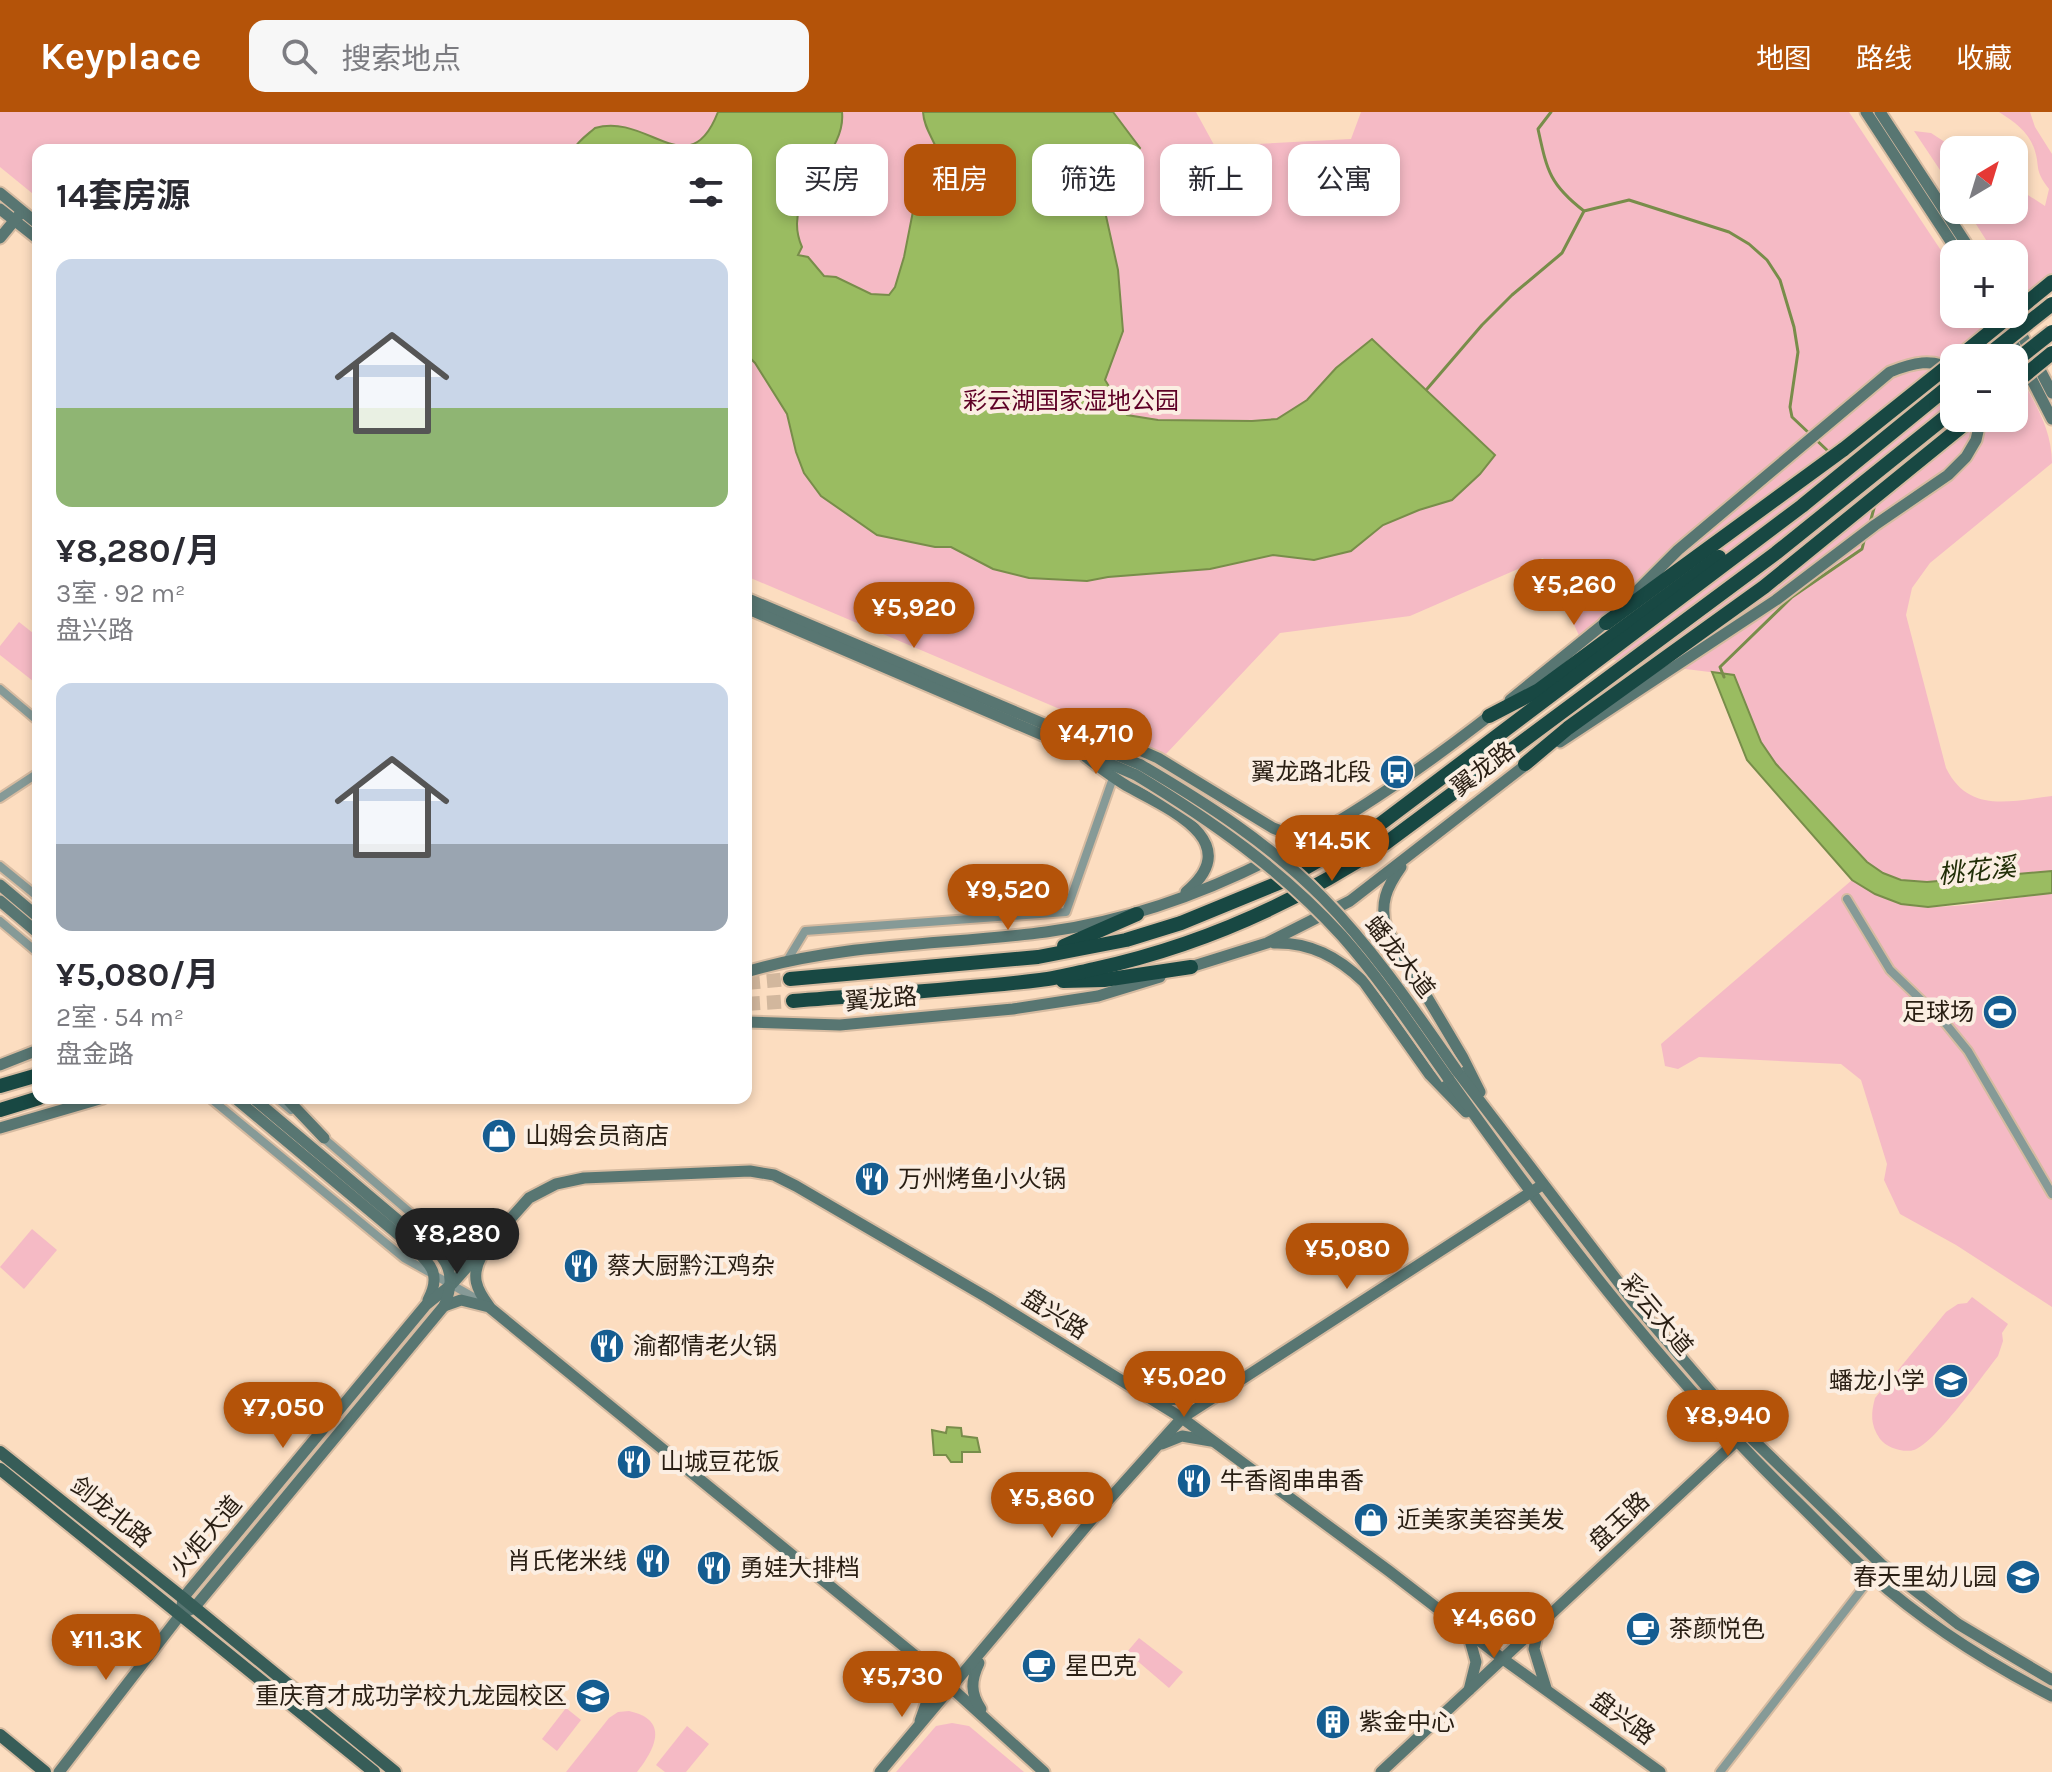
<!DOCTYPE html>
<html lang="zh">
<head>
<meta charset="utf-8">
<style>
	:root { --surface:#fff; --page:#f7f7f7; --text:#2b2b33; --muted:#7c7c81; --accent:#b45309 }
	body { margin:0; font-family:Karla,"Noto Sans SC",sans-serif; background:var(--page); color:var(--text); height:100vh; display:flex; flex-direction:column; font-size:30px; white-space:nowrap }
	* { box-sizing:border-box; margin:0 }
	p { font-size:26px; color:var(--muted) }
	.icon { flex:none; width:44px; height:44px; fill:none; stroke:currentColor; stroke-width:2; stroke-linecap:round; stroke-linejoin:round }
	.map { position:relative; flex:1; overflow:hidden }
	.sheet { position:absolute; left:32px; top:32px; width:720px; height:960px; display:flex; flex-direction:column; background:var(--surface); border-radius:16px; box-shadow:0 4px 12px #0003 }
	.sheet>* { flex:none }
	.hud { position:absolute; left:776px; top:32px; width:760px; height:72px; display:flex; gap:16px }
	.needle { width:52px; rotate:38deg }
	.tools { position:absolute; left:1940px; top:24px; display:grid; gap:16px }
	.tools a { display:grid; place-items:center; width:88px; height:88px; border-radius:16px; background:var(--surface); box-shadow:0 4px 12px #0003; font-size:40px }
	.price { position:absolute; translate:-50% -68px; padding:0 18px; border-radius:28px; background:var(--accent); color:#fff; font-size:26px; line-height:52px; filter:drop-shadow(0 2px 4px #0008) }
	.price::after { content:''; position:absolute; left:50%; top:48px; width:24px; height:18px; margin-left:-12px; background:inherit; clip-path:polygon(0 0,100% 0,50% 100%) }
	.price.active { background:#222; color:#fff }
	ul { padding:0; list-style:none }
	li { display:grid; align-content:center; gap:16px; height:424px; padding:0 24px }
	li span { display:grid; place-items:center; height:248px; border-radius:16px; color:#555 }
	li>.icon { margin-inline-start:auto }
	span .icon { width:144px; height:144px; fill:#fffc; stroke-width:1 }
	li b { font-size:34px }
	h2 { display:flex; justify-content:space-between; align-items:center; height:96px; padding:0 24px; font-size:34px }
	.pill { padding:0 28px; border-radius:16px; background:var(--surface); box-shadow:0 4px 12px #0003; font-size:28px; line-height:72px }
	.pill.active { background:var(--accent); color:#fff }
	header { display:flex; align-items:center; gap:48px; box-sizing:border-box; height:112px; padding:0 40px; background:var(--accent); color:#fff }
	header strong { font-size:38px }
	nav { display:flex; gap:44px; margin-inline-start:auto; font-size:28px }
	.search { width:560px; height:72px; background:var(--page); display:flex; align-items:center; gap:20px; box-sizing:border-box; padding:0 28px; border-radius:16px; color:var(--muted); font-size:30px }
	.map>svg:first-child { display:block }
	.green { fill:#f5bac5 }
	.water { fill:#9abc61; stroke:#788d4a; stroke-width:2 }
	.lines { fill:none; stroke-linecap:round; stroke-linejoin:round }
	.stream { stroke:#788d4a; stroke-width:3 }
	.highway-tunnel { stroke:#d2b79d; stroke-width:14; stroke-dasharray:14 7; stroke-linecap:butt }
	.street-casing { stroke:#d6bba1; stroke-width:12 }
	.secondary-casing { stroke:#d6bba1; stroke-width:15 }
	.primary-casing { stroke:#d6bba1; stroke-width:16 }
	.highway-casing { stroke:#d6bba1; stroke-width:18 }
	.street { stroke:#869a97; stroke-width:8 }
	.secondary { stroke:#587672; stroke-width:11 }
	.primary { stroke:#375d58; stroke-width:12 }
	.highway { stroke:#184843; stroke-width:14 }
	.secondary-bridge-casing { stroke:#d6bba1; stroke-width:15; stroke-linecap:butt }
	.highway-bridge-casing { stroke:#d6bba1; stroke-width:18; stroke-linecap:butt }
	.secondary-bridge { stroke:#587672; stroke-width:11 }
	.highway-bridge { stroke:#184843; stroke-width:14 }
	.labels { text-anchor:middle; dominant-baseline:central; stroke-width:8; stroke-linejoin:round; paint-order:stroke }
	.park-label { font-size:24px; fill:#5e0026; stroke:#fbeee2 }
	.street-label { font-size:24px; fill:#291e13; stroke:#fbeee2 }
	.poi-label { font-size:24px; fill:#291e13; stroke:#fbeee2; text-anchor:start }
	.water-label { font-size:26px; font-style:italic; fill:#212e07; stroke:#fbeee2 }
</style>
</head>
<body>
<header>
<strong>Keyplace</strong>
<div class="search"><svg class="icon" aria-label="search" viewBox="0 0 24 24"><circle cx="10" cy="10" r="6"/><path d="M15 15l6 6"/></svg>搜索地点</div>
<nav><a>地图</a><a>路线</a><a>收藏</a></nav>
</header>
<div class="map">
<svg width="2052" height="1660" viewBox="0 0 2052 1660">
	<rect width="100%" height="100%" fill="#fcddc0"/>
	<g class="green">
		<path d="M0,0H1196L1219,42L1257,32L1351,27L1361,0H1849L1954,158V202H1983L2010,246H1954V306H2014V253C2031,285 2052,314 2052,351L1930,451L1912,476L1906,503L1946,656C1969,702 2010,689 2052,684V759C2013,762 1936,777 1901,767C1888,764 1878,757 1867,750L1776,652L1761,630L1734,563L1589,545L1543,446L1410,504L1280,521L1166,642L746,464V38H38V86L0,55Z"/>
		<path d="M1999,0H2030L2035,15L2052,42V180L2026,202L2014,178V142H1995L1967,98H2014V74L2045,94L2049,77C2033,56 2041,56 2034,36C2028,19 2013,9 1999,0Z"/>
		<polygon points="1914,19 1931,21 1957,38 1954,38 1954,79"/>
		<polygon points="19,510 38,525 38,573 0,543 0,534"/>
		<path d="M1852,768C1868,778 1884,788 1902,792C1941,801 2011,786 2052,781V1195L1956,1133L1900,1102L1884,1068L1887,1052L1861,968L1841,952L1699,945L1678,957L1665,954L1661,932Z"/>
		<polygon points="32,1117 57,1138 24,1177 0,1155"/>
		<path d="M1972,1185L2008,1212L2002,1221L2003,1229L1998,1244C1982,1264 1935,1331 1914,1338C1904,1341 1887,1336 1880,1327C1870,1313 1871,1301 1875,1286L1946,1200L1958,1192L1967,1191Z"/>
		<polygon points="1139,1526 1183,1560 1169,1576 1127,1540"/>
		<polygon points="566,1596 581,1608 557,1639 542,1627"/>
		<path d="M629,1599C670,1608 655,1637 637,1660H566L609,1606L618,1600Z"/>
		<polygon points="952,1611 969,1614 1024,1660 896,1660 936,1614"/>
		<polygon points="687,1614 709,1632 686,1660 665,1660 656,1653"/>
	</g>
	<g class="water">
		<path d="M718,0H842C847,46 778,80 802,135L798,143L808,145L824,164L836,165L871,182L889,183L895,175L904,145L916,84L922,81L934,83L944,72C938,63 942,58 940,48C937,30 924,19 923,0H1113L1140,36L1110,78L1104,95L1118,158L1123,219L1105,268L1127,303L1158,308L1252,309L1277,307L1307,288L1336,256L1372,227L1495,343L1480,362L1452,388L1419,398L1383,413L1351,439L1314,448L1273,443L1210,457L1108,465L1087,469L1029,466L993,457L951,435H935L877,423L821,384L804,361L796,340L787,302L755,251L746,242V38H573C578,29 587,23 595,16C648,0 689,75 718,0Z"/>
		<polygon points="1712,560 1734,563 1761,630 1776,652 1867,750 1883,761 1901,768 1927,770 2052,759 2052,781 1928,795 1901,792 1875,782 1852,768 1747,648"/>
		<polygon points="947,1315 961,1316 962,1324 977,1326 980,1340 962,1340 962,1350 951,1350 946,1343 934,1343 932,1318 946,1321"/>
	</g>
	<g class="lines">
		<g class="stream">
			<path d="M1551,0L1538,17C1547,58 1549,72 1584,99"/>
			<polyline points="1427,277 1482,213 1512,183 1562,141 1584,99 1629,88 1729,120 1749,132 1767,148 1780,168 1794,215 1798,240 1790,295 1792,305 1829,340"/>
			<polyline points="1870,411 1874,396 1872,392"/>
			<polyline points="1724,565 1720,555 1792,485 1862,437 1865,425"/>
		</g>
		<g class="highway-tunnel">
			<polyline points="746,871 790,867"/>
			<polyline points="746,892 793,889"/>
		</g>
		<g class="street-casing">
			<g id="street">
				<polyline points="0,577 38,609"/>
				<polyline points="0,686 38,661"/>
				<polyline points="0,754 38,785"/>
				<polyline points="1847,787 1890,858 1946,912 1968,939 2052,1082"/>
				<polyline points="0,809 38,841"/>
				<polyline points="788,847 805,819 1066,800 1113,666"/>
				<polyline points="210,986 404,1146 484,1191"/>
				<polyline points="277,986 291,998"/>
				<polyline points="320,1023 413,1103 436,1135"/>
				<polyline points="1720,1660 1872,1464"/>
			</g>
		</g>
		<g class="secondary-casing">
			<g id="secondary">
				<polyline points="1866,0 1959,142"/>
				<polyline points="1880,0 1973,142"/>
				<polyline points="0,81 38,112"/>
				<polyline points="0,97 38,127"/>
				<polyline points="0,126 19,103"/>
				<polyline points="1998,202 2052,307"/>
				<polyline points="2011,202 2052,281"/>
				<polyline points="746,486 1141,653"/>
				<path d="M1626,490L1678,438L1890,260C1912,251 1933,245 1954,259"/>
				<polyline points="746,496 1136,663"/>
				<polyline points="1510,588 1611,506"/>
				<polyline points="1085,624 1126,632 1158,646 1273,716 1286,721 1316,721"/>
				<polyline points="1560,630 1776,488 1875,413 1948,363 1966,345 1976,328 1981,306"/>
				<path d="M1086,645C1099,655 1112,665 1127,674C1167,696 1247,729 1186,780"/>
				<path d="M1401,755C1386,776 1380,791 1386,816L1462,944L1480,980"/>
				<polyline points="0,773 38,805"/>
				<polyline points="0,789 38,821"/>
				<path d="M1274,831C1310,830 1338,845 1364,870L1430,963L1466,1000"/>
				<polyline points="1184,857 1267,831 1350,789 1532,648"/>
				<path d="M746,860C842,831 947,833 1046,820C1215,797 1361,704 1493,601"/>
				<polyline points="746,910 840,913 1013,897 1098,884 1160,865"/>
				<polyline points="0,953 38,938"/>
				<polyline points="1457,959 1632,1188 1746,1321 1881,1452 1958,1512 2052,1568"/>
				<path d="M1448,966C1552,1112 1661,1256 1789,1382C1817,1409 1843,1437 1871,1463C1925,1511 1988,1551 2052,1584"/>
				<path d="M235,986L406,1129C426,1149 444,1158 428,1188"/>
				<polyline points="286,986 324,1026"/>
				<polyline points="0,1016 103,986"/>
				<polyline points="439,1139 463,1139 485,1132"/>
				<path d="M481,1145C471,1164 476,1177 489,1194"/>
				<polyline points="444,1194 461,1188 489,1195 923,1550 1044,1660"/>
				<polyline points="1155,1288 1184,1287 1217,1279"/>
				<polyline points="1162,1332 1182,1324 1211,1329"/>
				<polyline points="181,1502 183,1486 426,1193 452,1172 529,1086 556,1072 584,1066 750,1059 774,1063 796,1074 988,1186 1182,1306 1389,1459 1503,1547 1660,1660"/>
				<polyline points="1539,1513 1534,1537 1546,1576"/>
				<polyline points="1468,1521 1476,1550 1469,1578"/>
				<path d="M979,1551C971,1568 970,1581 981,1597"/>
				<polyline points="920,1609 926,1592 923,1550"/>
				<path d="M59,1660L181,1502L194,1496L444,1194C461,1156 441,1140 412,1120L253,986"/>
				<polyline points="880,1660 1104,1393 1182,1306 1542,1073"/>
				<polyline points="1381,1660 1741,1325"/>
			</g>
		</g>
		<g class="primary-casing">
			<g id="primary">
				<polyline points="0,1340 183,1486 395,1660"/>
				<polyline points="0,1357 374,1660"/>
				<polyline points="0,1623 45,1660"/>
			</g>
		</g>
		<g class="highway-casing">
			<g id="highway">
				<polyline points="2014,201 2052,170"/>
				<polyline points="1606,511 1844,337"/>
				<polyline points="1489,604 1539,578 1719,445"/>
				<polyline points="1525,652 1568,616 1764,475 1972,306"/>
				<polyline points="1064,834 1137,802"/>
				<polyline points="790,867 1038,845 1126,828 1181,811 1281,770 1375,716 1802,394 1954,270"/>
				<polyline points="1063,869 1104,868 1191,855"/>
				<path d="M793,889C875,882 958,878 1040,868C1058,866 1076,861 1094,857C1200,834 1296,791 1386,731L1776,441L1954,298"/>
				<polyline points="0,974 38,963"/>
				<polyline points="0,998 39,986"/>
			</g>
		</g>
		<use href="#street" class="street"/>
		<use href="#secondary" class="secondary"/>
		<use href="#primary" class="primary"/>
		<use href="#highway" class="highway"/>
		<g class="secondary-bridge-casing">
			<g id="secondary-bridge">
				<path d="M1141,653C1206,691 1270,732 1323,786C1374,838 1415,899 1457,959"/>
				<path d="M1136,663C1212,709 1282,758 1342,824C1381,868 1414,918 1448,966"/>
			</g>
		</g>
		<g class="highway-bridge-casing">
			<g id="highway-bridge">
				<polyline points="1958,246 2012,202"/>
				<polyline points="1984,246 2052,192"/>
				<polyline points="2014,250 2052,220"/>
				<polyline points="2014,272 2052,241"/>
				<polyline points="1844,337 1954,249"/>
			</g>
		</g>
		<use href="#secondary-bridge" class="secondary-bridge"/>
		<use href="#highway-bridge" class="highway-bridge"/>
	</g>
	<defs>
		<g id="bus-disc" transform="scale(1.8)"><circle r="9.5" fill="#155d91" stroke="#fbeee2"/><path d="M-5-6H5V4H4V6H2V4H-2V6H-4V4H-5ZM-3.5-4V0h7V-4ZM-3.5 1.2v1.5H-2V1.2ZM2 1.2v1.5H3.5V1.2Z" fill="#fff"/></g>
		<g id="stadium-disc" transform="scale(1.8)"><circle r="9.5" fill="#155d91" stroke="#fbeee2"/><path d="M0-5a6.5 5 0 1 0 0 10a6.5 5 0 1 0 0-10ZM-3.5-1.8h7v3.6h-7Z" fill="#fff"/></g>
		<g id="shop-disc" transform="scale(1.8)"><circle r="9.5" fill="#155d91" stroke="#fbeee2"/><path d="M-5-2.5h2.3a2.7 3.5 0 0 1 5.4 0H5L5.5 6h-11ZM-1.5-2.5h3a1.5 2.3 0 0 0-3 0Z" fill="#fff"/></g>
		<g id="restaurant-disc" transform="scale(1.8)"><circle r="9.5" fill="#155d91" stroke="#fbeee2"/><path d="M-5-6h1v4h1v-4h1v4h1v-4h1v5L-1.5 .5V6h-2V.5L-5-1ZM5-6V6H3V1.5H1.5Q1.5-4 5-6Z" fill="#fff"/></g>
		<g id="school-disc" transform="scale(1.8)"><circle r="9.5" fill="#155d91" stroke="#fbeee2"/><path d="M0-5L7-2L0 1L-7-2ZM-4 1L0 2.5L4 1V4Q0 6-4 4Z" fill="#fff"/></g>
		<g id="cafe-disc" transform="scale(1.8)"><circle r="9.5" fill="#155d91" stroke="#fbeee2"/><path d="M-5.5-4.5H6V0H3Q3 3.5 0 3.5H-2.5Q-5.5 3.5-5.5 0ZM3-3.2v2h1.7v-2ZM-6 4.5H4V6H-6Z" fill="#fff"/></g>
		<g id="building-disc" transform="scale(1.8)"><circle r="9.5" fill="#155d91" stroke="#fbeee2"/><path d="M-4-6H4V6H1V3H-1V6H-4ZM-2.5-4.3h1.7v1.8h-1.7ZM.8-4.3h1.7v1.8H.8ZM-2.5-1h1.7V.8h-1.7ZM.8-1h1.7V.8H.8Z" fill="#fff"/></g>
	</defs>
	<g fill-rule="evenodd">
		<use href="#bus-disc" x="1397" y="660"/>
		<use href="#stadium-disc" x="2000" y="900"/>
		<use href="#shop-disc" x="499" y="1024"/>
		<use href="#restaurant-disc" x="872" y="1067"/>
		<use href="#restaurant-disc" x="581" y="1154"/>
		<use href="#restaurant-disc" x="607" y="1234"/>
		<use href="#school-disc" x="1951" y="1269"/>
		<use href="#restaurant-disc" x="634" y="1350"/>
		<use href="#restaurant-disc" x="1194" y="1369"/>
		<use href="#shop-disc" x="1371" y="1408"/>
		<use href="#restaurant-disc" x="653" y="1449"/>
		<use href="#restaurant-disc" x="714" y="1456"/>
		<use href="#school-disc" x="2023" y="1465"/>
		<use href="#cafe-disc" x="1643" y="1517"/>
		<use href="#cafe-disc" x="1039" y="1554"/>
		<use href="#school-disc" x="593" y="1584"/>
		<use href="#building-disc" x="1333" y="1610"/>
	</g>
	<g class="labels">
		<g class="park-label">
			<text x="1071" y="289">彩云湖国家湿地公园</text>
		</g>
		<g class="street-label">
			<text transform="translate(1483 657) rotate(-37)">翼龙路</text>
			<text transform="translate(1400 845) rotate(52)">蟠龙大道</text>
			<text transform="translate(881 887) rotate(-5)">翼龙路</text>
			<text transform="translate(1055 1202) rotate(32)">盘兴路</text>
			<text transform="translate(1657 1203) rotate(50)">彩云大道</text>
			<text transform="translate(111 1400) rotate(39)">剑龙北路</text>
			<text transform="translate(1619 1409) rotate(-43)">盘玉路</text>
			<text transform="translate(206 1424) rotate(-50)">火炬大道</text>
			<text transform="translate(1623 1606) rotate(36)">盘兴路</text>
		</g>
		<g class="poi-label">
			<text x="1371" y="660" text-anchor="end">翼龙路北段</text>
			<text x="1974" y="900" text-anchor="end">足球场</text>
			<text x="525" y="1024">山姆会员商店</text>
			<text x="898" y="1067">万州烤鱼小火锅</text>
			<text x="607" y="1154">蔡大厨黔江鸡杂</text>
			<text x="633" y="1234">渝都情老火锅</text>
			<text x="1925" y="1269" text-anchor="end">蟠龙小学</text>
			<text x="660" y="1350">山城豆花饭</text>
			<text x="1220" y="1369">牛香阁串串香</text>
			<text x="1397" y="1408">近美家美容美发</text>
			<text x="627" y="1449" text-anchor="end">肖氏佬米线</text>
			<text x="740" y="1456">勇娃大排档</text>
			<text x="1997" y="1465" text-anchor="end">春天里幼儿园</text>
			<text x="1669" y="1517">茶颜悦色</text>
			<text x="1065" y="1554">星巴克</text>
			<text x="567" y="1584" text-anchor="end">重庆育才成功学校九龙园校区</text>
			<text x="1359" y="1610">紫金中心</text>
		</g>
		<g class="water-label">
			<text transform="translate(1977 759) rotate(-6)">桃花溪</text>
		</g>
	</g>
</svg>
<div class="tools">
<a><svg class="needle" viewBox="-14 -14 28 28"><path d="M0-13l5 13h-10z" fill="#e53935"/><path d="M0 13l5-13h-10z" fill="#7c7c81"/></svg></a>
<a>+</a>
<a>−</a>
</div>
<b class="price" style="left:1574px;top:515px">¥5,260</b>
<b class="price" style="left:914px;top:538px">¥5,920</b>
<b class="price" style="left:1096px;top:664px">¥4,710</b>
<b class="price" style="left:1332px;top:771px">¥14.5K</b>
<b class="price" style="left:1008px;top:820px">¥9,520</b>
<b class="price active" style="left:457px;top:1164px">¥8,280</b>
<b class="price" style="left:1347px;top:1179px">¥5,080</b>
<b class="price" style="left:1184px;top:1307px">¥5,020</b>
<b class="price" style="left:283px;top:1338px">¥7,050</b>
<b class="price" style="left:1728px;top:1346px">¥8,940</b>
<b class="price" style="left:1052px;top:1428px">¥5,860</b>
<b class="price" style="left:1494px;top:1548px">¥4,660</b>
<b class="price" style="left:106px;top:1570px">¥11.3K</b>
<b class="price" style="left:902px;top:1607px">¥5,730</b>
<div class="hud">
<a class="pill">买房</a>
<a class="pill active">租房</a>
<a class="pill">筛选</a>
<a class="pill">新上</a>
<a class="pill">公寓</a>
</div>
<section class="sheet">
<h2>14套房源<svg class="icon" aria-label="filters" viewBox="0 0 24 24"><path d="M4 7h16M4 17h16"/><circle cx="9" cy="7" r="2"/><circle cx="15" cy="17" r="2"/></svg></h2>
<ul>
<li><span style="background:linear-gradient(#c9d6e8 60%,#8fb573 0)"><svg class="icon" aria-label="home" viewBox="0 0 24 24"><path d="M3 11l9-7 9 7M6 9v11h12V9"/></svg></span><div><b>¥8,280/月</b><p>3室 · 92 m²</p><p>盘兴路</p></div></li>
<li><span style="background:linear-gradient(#c9d6e8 65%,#9aa5b1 0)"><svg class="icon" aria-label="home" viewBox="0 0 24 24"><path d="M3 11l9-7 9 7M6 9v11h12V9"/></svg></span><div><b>¥5,080/月</b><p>2室 · 54 m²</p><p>盘金路</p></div></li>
</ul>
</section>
</div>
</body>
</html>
